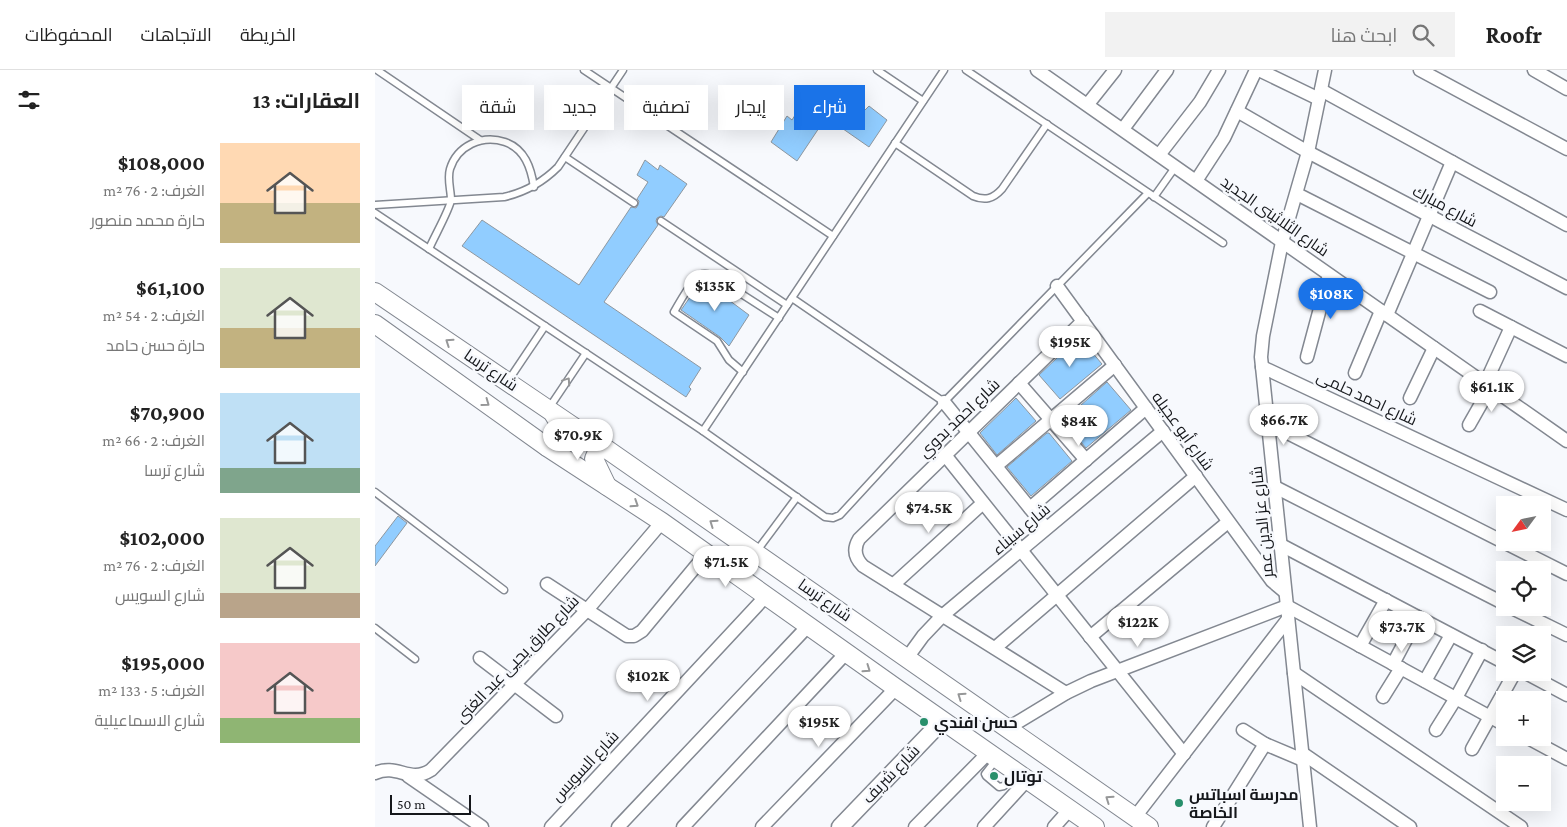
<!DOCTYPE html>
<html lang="ar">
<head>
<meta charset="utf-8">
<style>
	:root { --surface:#fff; --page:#f2f2f2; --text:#222; --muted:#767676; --line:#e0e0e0; --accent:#1a73e8 }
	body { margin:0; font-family:"Crimson Pro",Cairo,serif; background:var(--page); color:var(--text); direction:rtl; height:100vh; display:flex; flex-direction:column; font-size:19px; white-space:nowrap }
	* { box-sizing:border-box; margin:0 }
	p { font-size:16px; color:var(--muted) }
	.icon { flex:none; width:28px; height:28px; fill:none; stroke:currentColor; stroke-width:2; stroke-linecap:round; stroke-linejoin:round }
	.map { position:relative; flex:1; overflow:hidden; direction:ltr }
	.side { display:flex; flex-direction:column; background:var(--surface); width:375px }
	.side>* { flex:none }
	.hud { position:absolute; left:15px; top:15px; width:475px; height:45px; direction:rtl; display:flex; gap:10px }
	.needle { width:32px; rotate:237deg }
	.buttons { position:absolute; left:1121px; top:426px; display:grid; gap:10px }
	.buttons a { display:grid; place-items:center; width:55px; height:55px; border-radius:0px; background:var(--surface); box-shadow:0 5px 20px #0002; font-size:25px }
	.scale { position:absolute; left:15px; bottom:12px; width:81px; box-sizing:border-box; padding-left:5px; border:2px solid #15171b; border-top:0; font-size:14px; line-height:18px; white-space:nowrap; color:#15171b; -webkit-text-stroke:4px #f7f9fd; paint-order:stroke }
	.price { position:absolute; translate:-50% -42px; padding:0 11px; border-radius:18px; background:#fff; color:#222; font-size:16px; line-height:32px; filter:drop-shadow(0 1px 2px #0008) }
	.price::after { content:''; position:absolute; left:50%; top:30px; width:15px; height:11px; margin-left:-8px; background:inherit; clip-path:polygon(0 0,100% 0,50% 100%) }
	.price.selected { background:var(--accent); color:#fff }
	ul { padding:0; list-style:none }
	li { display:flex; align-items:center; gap:15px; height:125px; padding:0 15px }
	li span { display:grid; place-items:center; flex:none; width:140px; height:100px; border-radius:0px; color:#555 }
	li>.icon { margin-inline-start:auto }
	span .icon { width:60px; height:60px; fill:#fffc; stroke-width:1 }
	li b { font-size:21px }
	h2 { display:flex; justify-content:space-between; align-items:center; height:60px; padding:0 15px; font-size:21px }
	.pill { padding:0 18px; border-radius:0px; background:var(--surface); box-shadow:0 5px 20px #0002; font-size:18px; line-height:45px }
	.pill.selected { background:var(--accent); color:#fff }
	header { display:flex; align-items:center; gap:30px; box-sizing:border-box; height:70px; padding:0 25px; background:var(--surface); border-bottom:1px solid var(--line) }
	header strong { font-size:24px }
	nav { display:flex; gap:28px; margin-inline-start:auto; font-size:18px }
	.search { width:350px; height:45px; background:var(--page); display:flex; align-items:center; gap:12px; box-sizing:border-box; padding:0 18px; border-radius:0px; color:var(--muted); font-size:19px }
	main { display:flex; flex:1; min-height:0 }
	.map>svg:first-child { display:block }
	.building { fill:#91cdff; stroke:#8e979f }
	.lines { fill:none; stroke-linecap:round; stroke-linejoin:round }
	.service-casing { stroke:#838891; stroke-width:9 }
	.minor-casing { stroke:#838891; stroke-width:15 }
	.tertiary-casing { stroke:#838891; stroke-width:19 }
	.secondary-casing { stroke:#838891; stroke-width:20 }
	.service { stroke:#fff; stroke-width:6 }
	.minor { stroke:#fff; stroke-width:12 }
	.tertiary { stroke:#fff; stroke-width:16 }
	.secondary { stroke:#fff; stroke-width:18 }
	.oneway { stroke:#969798 }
	.poi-dot { fill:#288f6b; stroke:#f7f9fd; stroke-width:2 }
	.labels { text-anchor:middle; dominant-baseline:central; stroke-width:5; stroke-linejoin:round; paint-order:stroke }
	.street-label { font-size:16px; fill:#15171b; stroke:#f7f9fd }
	.poi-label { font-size:16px; font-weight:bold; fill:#15171b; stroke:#f7f9fd; text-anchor:start }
</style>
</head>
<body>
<header>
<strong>Roofr</strong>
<div class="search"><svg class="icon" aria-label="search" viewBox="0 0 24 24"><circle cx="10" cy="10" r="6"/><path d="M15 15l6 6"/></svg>ابحث هنا</div>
<nav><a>الخريطة</a><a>الاتجاهات</a><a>المحفوظات</a></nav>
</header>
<main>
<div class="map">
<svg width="1192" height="757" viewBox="0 0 1192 757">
	<rect width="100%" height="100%" fill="#f7f9fd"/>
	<g class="building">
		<polygon points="447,22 456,23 464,27 467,22 490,40 494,36 512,50 494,77 461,54 453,58 444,58 422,91 396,72 412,46 417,50 427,34 432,34 434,30"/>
		<polygon points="270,90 283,100 285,95 312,114 289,147 286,146 282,148 281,151 283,155 229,232 326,298 314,317 316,319 311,327 87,176 107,150 204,215 256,137 261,138 263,135 264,131 262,129 273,112 262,105"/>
		<polygon points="327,210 374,245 354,276 345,267 306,240"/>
		<polygon points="704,267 727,294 685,329 664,305"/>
		<polygon points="732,312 756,340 711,378 688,351"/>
		<polygon points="641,328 661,351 622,385 605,363"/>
		<polygon points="672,363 674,363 697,391 656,426 632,397"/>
		<polygon points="23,446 32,453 0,496 0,476"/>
	</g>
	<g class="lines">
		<g class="service-casing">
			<g id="service">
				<polyline points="2,0 105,70"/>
				<polyline points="209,0 458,166"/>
				<polyline points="502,0 548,31"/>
				<polyline points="591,0 848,173"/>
				<path d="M520,73L598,126C610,131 618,129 627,119L672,54"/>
				<polyline points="190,87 259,133"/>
				<polyline points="779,127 801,96"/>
				<path d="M0,135L129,127C151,122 167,113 183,97L248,0"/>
				<polyline points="0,143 328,361 450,447 458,448 465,445 569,332 773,123"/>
				<polyline points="286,151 412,235"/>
				<path d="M54,179C58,169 75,139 76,130C76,120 72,109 75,99C82,76 107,64 130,72C150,79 156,98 159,117"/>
				<polyline points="417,228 569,332"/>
				<path d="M368,302L354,290L342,271L299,242C304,233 317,210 325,205C329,203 332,204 337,205L404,248"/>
				<polyline points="133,311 170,256"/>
				<polyline points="174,338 211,283"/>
				<polyline points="328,361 569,0"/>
				<polyline points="0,422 129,520"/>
				<polyline points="381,482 422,427"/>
				<polyline points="0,558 40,589"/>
				<polyline points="621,690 610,704 611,706 624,717 629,716 640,702"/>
			</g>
		</g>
		<g class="minor-casing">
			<g id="minor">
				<polyline points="662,0 1192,371"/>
				<polyline points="884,0 944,29"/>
				<polyline points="1045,0 1192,79"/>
				<polyline points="1159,0 1192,19"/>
				<polyline points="946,20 1192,155"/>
				<polyline points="713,34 740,0"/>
				<polyline points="862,41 933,82 1192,218"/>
				<polyline points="748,59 792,0"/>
				<polyline points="784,85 825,32 844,0"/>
				<polyline points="821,111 849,68 881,0"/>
				<polyline points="922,124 1115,222"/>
				<polyline points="682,216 897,511 910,522"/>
				<polyline points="1105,241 1192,286"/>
				<polyline points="1012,245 1077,92"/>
				<polyline points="932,287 954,205"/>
				<polyline points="887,297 1192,440"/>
				<polyline points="980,303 1006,241"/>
				<polyline points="644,313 711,390"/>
				<polyline points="1110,314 1136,257"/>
				<polyline points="1035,328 1059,278"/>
				<polyline points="569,332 671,458"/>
				<polyline points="893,353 1192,504"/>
				<polyline points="1094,355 1115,318"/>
				<polyline points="570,385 809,684"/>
				<polyline points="621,396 740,295"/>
				<polyline points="900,417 1130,534"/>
				<polyline points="655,438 771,338"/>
				<polyline points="906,475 1130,593"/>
				<polyline points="172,514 252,566 259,566 267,561 331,484"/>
				<polyline points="518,515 608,433"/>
				<polyline points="1137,538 1192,565"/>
				<polyline points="715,567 853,452"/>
				<polyline points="985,576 1011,530"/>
				<polyline points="620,578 821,406"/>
				<polyline points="105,588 181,646"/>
				<polyline points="532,588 548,566 567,546 788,361"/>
				<polyline points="1018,594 1043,547"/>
				<polyline points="1149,602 1192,625"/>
				<polyline points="919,603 1146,757"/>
				<polyline points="1050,611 1076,565"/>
				<path d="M691,623L488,496C480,488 478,479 484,469L708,251"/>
				<polyline points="1008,627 1026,598"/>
				<polyline points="633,658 691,623 716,611 912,536 1130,655"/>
				<polyline points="868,660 890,674 928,690"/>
				<polyline points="1061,660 1081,628 1107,580"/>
				<polyline points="1153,668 1192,689"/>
				<polyline points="1097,679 1140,602"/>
				<polyline points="927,683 1035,757"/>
				<path d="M0,703C23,693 34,714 56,700L212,540L287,452"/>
				<polyline points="33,706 107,757"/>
				<polyline points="760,747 913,549"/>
				<polyline points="176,757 391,526"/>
				<polyline points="243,757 433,556"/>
				<polyline points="308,757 471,583"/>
				<polyline points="387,757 521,618"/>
				<polyline points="540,757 613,683"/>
				<polyline points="609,757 652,710"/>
				<polyline points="679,757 695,739"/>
				<polyline points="838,757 890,674"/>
				<polyline points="935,757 886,287 888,266 907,172 933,82 950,0"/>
			</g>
		</g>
		<g class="tertiary-casing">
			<polyline id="tertiary" points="465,757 567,651"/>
		</g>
		<g class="secondary-casing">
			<g id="secondary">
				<polyline points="0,222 230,378 774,757"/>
				<polyline points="0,254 172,377 287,452 521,618 720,757"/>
				<polyline points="172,377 184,378 190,372 190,363 179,345"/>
				<polyline points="230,378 222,382 219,389 232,416"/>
			</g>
		</g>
		<use href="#service" class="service"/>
		<use href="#minor" class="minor"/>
		<use href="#tertiary" class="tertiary"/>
		<use href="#secondary" class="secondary"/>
	</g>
	<defs><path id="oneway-chevron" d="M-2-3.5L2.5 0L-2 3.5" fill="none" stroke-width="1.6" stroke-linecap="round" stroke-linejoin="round" transform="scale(1.25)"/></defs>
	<g class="oneway">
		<use href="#oneway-chevron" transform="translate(74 272) rotate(-146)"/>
		<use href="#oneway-chevron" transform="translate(192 311) rotate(-56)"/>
		<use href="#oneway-chevron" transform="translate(111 333) rotate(36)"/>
		<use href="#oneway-chevron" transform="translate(260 434) rotate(33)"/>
		<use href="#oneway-chevron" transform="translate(338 453) rotate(-145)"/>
		<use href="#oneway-chevron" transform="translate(492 599) rotate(35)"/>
		<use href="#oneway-chevron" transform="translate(586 626) rotate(-145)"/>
		<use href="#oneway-chevron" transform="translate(734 729) rotate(-145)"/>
	</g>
	<g class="poi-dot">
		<circle cx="549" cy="652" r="5"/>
		<circle cx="619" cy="706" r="5"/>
		<circle cx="804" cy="733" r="5"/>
	</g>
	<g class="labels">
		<g class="street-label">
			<text transform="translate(1070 136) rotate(28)">شارع مبارك</text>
			<text transform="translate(900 146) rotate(35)">شارع الثلاثينى الجديد</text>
			<text transform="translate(116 300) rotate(34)">شارع ترسا</text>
			<text transform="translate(992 328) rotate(25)">شارع احمد حلمى</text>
			<text transform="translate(584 348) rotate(-44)">شارع احمد بدوي</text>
			<text transform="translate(808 361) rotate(54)">شارع أبو عجيله</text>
			<text transform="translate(887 452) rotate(-96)">شارع عز الدين عمر</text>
			<text transform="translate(646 459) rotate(-40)">شارع سيناء</text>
			<text transform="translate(450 530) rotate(35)">شارع ترسا</text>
			<text transform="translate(142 589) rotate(-46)">شارع طارق يحيى عبد الغنى</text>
			<text transform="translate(210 696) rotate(-47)">شارع السويس</text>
			<text transform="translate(516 704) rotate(-46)">شارع شريف</text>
		</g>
		<g class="poi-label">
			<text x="559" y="652">حسن افندي</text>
			<text x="629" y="706">توتال</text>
			<text x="814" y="724">مدرسة اسباتس<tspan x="814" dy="18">الخاصة</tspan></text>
		</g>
	</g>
</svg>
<div class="buttons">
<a><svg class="needle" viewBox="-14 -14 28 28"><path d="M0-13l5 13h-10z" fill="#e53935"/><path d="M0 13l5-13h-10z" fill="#767676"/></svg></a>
<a><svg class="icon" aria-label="locate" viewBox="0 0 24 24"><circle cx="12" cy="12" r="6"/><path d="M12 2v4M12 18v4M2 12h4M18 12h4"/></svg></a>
<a><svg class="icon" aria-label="layers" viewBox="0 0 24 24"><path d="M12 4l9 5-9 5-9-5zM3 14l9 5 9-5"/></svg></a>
<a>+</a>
<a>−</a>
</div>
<div class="scale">50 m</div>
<b class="price" style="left:340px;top:242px">$135K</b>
<b class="price selected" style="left:956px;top:250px">$108K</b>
<b class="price" style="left:695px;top:298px">$195K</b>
<b class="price" style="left:1117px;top:343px">$61.1K</b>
<b class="price" style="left:909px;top:376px">$66.7K</b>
<b class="price" style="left:704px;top:377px">$84K</b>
<b class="price" style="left:203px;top:391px">$70.9K</b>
<b class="price" style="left:554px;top:464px">$74.5K</b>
<b class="price" style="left:351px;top:518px">$71.5K</b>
<b class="price" style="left:763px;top:578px">$122K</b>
<b class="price" style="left:1027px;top:583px">$73.7K</b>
<b class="price" style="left:273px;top:632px">$102K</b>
<b class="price" style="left:444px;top:678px">$195K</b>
<div class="hud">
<a class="pill selected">شراء</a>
<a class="pill">إيجار</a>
<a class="pill">تصفية</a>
<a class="pill">جديد</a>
<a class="pill">شقة</a>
</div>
</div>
<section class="side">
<h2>العقارات: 13<svg class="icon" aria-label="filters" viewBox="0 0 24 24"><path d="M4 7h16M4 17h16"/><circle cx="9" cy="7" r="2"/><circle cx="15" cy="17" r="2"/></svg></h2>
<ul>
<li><span style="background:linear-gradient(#ffd9b3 60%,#c2b280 0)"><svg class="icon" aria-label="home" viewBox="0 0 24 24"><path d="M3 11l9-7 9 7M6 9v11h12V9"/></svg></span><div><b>$108,000</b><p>الغرف: 2 · 76 m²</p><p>حارة محمد منصور</p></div></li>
<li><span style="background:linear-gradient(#dfe7d0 60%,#c2b280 0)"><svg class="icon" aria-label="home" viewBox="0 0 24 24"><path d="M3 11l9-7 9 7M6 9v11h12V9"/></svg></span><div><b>$61,100</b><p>الغرف: 2 · 54 m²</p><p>حارة حسن حامد</p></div></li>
<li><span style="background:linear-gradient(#bfe0f5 75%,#7fa58c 0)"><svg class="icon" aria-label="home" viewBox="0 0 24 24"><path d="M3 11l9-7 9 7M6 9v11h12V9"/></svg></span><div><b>$70,900</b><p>الغرف: 2 · 66 m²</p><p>شارع ترسا</p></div></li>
<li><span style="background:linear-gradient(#dfe7d0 75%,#b9a48a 0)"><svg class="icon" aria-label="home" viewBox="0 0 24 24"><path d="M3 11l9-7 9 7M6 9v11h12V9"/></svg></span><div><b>$102,000</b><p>الغرف: 2 · 76 m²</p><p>شارع السويس</p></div></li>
<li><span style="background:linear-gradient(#f6c9c9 75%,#8fb573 0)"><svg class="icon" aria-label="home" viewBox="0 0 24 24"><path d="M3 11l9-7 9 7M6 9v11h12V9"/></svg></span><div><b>$195,000</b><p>الغرف: 5 · 133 m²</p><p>شارع الاسماعيلية</p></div></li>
</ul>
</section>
</main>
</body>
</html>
